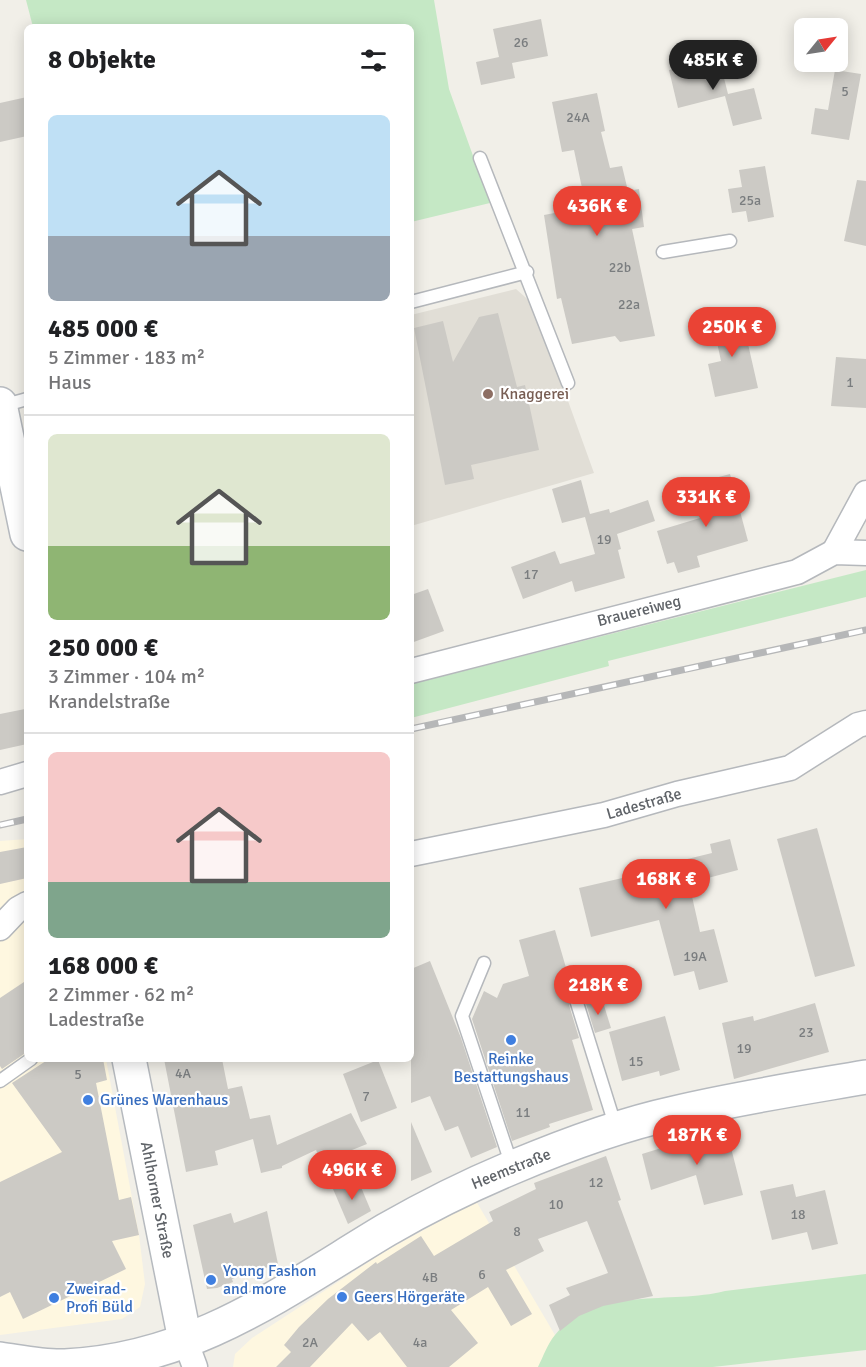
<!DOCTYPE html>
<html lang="de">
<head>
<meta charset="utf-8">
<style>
	:root { --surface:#fff; --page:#f2f2f2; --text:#202124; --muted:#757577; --line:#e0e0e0; --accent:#ea4335 }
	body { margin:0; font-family:Signika,sans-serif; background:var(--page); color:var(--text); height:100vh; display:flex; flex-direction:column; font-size:22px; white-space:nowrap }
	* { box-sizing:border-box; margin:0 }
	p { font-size:20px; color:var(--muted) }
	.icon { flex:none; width:33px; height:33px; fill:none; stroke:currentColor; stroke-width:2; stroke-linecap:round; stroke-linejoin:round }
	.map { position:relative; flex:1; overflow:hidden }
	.sheet { position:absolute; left:24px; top:24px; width:390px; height:1038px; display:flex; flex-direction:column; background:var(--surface); border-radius:9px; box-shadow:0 3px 15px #0003 }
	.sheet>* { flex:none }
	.needle { width:39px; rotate:60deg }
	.controls { position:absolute; left:794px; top:18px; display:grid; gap:12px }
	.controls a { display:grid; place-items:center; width:54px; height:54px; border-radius:9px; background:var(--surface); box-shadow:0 3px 15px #0003; font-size:30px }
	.price { position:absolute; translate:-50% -51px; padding:0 14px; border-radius:21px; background:var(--accent); color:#fff; font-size:20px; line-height:39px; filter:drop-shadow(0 2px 3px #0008) }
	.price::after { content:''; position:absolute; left:50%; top:36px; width:18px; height:14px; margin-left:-9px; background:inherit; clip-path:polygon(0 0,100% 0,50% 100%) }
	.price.active { background:#222; color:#fff }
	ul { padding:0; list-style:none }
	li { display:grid; align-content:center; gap:12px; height:318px; padding:0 24px }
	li+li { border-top:2px solid var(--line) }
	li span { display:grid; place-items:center; height:186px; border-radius:9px; color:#555 }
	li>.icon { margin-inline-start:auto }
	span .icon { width:108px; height:108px; fill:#fffc; stroke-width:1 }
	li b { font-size:26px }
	h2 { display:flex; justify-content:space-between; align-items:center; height:72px; padding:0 24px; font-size:26px }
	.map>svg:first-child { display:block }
	.commercial { fill:#fef7e0 }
	.education { fill:#e1ded6 }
	.green { fill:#c5e8c5 }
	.building { fill:#cccac5 }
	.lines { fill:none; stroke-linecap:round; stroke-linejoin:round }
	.lane-casing { stroke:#b5b8bc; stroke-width:15 }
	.street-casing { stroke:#b5b8bc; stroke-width:27 }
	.secondary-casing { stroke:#b6babf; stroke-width:36 }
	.lane { stroke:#fff; stroke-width:12 }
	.street { stroke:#fff; stroke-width:24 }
	.secondary { stroke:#fff; stroke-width:33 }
	.rail-casing { stroke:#b6b7b8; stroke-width:7 }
	.rail { stroke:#fff; stroke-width:4.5; stroke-dasharray:14; stroke-linecap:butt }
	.education-dot { fill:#8d6e63; stroke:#fff; stroke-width:2 }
	.shop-dot { fill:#3f7fe0; stroke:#fff; stroke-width:2 }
	.labels { text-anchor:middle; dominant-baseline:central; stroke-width:4.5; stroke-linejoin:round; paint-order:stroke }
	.number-label { font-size:14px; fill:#7a7d7f }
	.education-label { font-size:16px; fill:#785e54; stroke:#fff; text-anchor:start }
	.street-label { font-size:16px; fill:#5f6368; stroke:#fff }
	.shop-label { font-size:16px; fill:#366cbe; stroke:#fff; text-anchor:start }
</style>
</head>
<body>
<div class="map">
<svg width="866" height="1367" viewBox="0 0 866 1367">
	<rect width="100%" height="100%" fill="#f1efe8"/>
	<g class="commercial">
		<polygon points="27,839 27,1059 106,1059 139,1235 145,1284 140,1307 122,1319 0,1335 0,841"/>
		<polygon points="476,1201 555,1335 538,1367 233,1367 235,1354 252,1338 384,1252"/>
	</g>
	<polygon class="education" points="516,289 533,304 594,473 411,526 411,315"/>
	<g class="green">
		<polygon points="26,0 434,0 449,89 490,203 411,222 411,27 33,27"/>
		<polygon points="866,570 866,597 608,661 609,666 411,718 411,684"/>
		<path d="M866,1274V1350L713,1367H538C543,1357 548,1343 555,1335C597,1285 671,1305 725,1291Z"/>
	</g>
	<g class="building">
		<polygon points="541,19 548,56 512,63 515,78 481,85 476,62 499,57 493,29"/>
		<polygon points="719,58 728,94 754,88 762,119 733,126 725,96 678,108 669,70"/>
		<polygon points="835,70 861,74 849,140 811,134 815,108 828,110"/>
		<polygon points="597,93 605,131 601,132 610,168 622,166 628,191 639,189 644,227 632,229 655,336 620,342 615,336 572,344 561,298 557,299 544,215 586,207 574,150 562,152 552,102"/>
		<polygon points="27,97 27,136 0,142 0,103"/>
		<polygon points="765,166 774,217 748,222 746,211 732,213 728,189 742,187 739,170"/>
		<polygon points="857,180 866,181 866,246 844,241"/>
		<polygon points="498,313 517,387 525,385 539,450 471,465 474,479 445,485 414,328 443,321 453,362 479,317"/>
		<polygon points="741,313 758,388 715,397 708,364 721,361 712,319"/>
		<polygon points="836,357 866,359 866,408 831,406"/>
		<polygon points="730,474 748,541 697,556 700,567 678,573 674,562 667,564 657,531 700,518 697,510 711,506 704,481"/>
		<polygon points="581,480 590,514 609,509 610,513 648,500 655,521 617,534 621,549 618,550 625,578 575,592 572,581 523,599 511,567 555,551 560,564 595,554 585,517 562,523 552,489"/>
		<polygon points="428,589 444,631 411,643 411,595"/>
		<polygon points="25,709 27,744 0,750 0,714"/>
		<polygon points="817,828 855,966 815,977 777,839"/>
		<polygon points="730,839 738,870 689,883 700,932 714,929 728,982 699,990 694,971 674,976 659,920 591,937 579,888 631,876 630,873 712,853 710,844"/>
		<polygon points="27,847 27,878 0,884 0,852"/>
		<polygon points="555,930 574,995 569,1005 579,1038 572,1040 593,1110 549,1124 550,1127 512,1141 472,1019 484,991 497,998 503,984 529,976 519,940"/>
		<polygon points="430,961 461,1038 497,1147 471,1158 458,1126 445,1131 430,1096 411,1103 411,969"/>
		<polygon points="27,980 27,1052 2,1069 0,1066 0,998"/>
		<polygon points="602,999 611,1028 595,1033 586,1004"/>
		<polygon points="815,1003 829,1052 734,1079 722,1023 753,1016 754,1021"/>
		<polygon points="665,1016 680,1070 660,1076 659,1071 622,1081 609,1032"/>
		<polygon points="49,1059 103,1059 107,1080 96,1083 119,1200 131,1197 139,1235 112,1241 126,1269 23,1319 10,1292 0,1297 0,1182 62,1152 12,1083"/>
		<polygon points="164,1059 222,1059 228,1089 242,1086 250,1119 270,1115 277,1145 351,1113 367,1144 352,1150 353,1152 320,1160 316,1150 282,1166 282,1168 261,1173 253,1139 215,1151 218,1165 186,1172"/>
		<polygon points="378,1060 397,1108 361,1122 343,1074"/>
		<polygon points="411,1122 432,1172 411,1181"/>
		<polygon points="726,1128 743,1195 704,1205 696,1175 651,1190 642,1154"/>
		<polygon points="606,1156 621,1200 618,1201 653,1296 603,1306 579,1316 560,1331 549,1305 570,1295 566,1288 608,1273 587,1221 538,1239 544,1251 506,1270 532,1314 511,1326 488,1287 451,1310 478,1343 449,1367 407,1367 380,1332 368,1341 352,1323 310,1367 276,1367 291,1352 284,1345 299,1327 328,1299 376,1262 377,1264 421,1236 434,1256 493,1221 489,1212 536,1189 534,1183"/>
		<polygon points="358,1180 371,1211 348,1224 333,1189"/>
		<polygon points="793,1184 796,1197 825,1190 838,1244 812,1250 807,1232 772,1240 760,1191"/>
		<polygon points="267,1211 278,1264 232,1279 233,1282 217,1288 207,1289 193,1225 231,1213 234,1223"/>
	</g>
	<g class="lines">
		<g class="lane-casing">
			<g id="lane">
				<polyline points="480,158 568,383"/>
				<polyline points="663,252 730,241"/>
				<polyline points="411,302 527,272"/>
				<polyline points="2,406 27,399"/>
				<polyline points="484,963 462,1016 512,1166"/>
				<polyline points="577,1003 616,1128"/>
				<polyline points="0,1081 31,1059"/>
			</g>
		</g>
		<g class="street-casing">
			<g id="street">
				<polyline points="834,552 866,493"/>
				<polyline points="411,671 797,572 834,552 866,553"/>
				<polyline points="0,782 27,774"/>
				<polyline points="411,854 604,815 677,794 790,768 858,725 866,723"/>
				<polyline points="0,928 18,909 27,904"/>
				<polyline points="185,1340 195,1367"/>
			</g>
		</g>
		<g class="secondary-casing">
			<g id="secondary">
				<polyline points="0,404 27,534"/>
				<polyline points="129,1059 185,1340"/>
				<path d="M0,1359C21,1362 44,1367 65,1366C193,1360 281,1293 386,1230C426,1207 468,1186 511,1168C563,1146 619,1125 674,1113C737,1098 802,1088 866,1077"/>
			</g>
		</g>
		<use href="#lane" class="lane"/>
		<use href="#street" class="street"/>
		<use href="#secondary" class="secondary"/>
		<g class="rail-casing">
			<g id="rail">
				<polyline points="411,729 866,630"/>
				<polyline points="0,825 27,819"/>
			</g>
		</g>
		<use href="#rail" class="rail"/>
	</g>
	<circle class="education-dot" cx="488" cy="394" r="6"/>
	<g class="shop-dot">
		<circle cx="511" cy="1040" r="6"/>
		<circle cx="88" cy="1100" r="6"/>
		<circle cx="211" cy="1280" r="6"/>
		<circle cx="342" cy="1297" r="6"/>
		<circle cx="54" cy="1298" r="6"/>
	</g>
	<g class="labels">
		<g class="number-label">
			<text x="521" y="42">26</text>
			<text x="845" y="91">5</text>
			<text x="578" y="117">24A</text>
			<text x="750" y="200">25a</text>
			<text x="620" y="267">22b</text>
			<text x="629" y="304">22a</text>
			<text x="850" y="382">1</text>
			<text x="604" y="539">19</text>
			<text x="531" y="574">17</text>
			<text x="695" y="956">19A</text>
			<text x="806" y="1032">23</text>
			<text x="744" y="1048">19</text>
			<text x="636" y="1061">15</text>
			<text x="183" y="1073">4A</text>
			<text x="78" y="1074">5</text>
			<text x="366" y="1096">7</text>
			<text x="523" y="1112">11</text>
			<text x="596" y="1182">12</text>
			<text x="556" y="1204">10</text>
			<text x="798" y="1214">18</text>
			<text x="517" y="1231">8</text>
			<text x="482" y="1274">6</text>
			<text x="430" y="1277">4B</text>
			<text x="310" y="1342">2A</text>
			<text x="420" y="1342">4a</text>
		</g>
		<g class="education-label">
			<text x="500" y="394">Knaggerei</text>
		</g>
		<g class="street-label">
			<text transform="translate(639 611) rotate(-14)">Brauereiweg</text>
			<text transform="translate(644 804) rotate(-16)">Ladestraße</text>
			<text transform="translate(511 1169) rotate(-22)">Heemstraße</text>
			<text transform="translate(157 1200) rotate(79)">Ahlhorner Straße</text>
		</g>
		<g class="shop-label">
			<text x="511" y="1059" text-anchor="middle">Reinke<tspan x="511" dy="18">Bestattungshaus</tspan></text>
			<text x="100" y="1100">Grünes Warenhaus</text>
			<text x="223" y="1271">Young Fashon<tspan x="223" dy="18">and more</tspan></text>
			<text x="66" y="1289">Zweirad-<tspan x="66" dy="18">Profi Büld</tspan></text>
			<text x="354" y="1297">Geers Hörgeräte</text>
		</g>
	</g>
</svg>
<div class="controls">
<a><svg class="needle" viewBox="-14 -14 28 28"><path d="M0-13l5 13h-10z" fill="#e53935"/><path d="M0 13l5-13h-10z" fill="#757577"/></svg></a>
</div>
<b class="price active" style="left:713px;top:91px">485K €</b>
<b class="price" style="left:597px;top:237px">436K €</b>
<b class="price" style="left:732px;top:358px">250K €</b>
<b class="price" style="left:706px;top:528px">331K €</b>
<b class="price" style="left:666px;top:910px">168K €</b>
<b class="price" style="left:598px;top:1016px">218K €</b>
<b class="price" style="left:697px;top:1166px">187K €</b>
<b class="price" style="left:352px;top:1201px">496K €</b>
<section class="sheet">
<h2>8 Objekte<svg class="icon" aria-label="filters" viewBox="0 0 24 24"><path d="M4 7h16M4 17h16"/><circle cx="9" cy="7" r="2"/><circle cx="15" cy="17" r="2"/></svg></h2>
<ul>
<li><span style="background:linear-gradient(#bfe0f5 65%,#9aa5b1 0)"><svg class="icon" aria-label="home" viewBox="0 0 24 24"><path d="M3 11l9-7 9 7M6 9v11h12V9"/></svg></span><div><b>485 000 €</b><p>5 Zimmer · 183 m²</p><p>Haus</p></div></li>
<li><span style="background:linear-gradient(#dfe7d0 60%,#8fb573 0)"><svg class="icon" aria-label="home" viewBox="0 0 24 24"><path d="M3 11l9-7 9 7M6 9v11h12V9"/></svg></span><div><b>250 000 €</b><p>3 Zimmer · 104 m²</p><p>Krandelstraße</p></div></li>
<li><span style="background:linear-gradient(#f6c9c9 70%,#7fa58c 0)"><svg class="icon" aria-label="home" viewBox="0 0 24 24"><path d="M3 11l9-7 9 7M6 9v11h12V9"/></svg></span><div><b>168 000 €</b><p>2 Zimmer · 62 m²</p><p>Ladestraße</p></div></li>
</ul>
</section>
</div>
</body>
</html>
